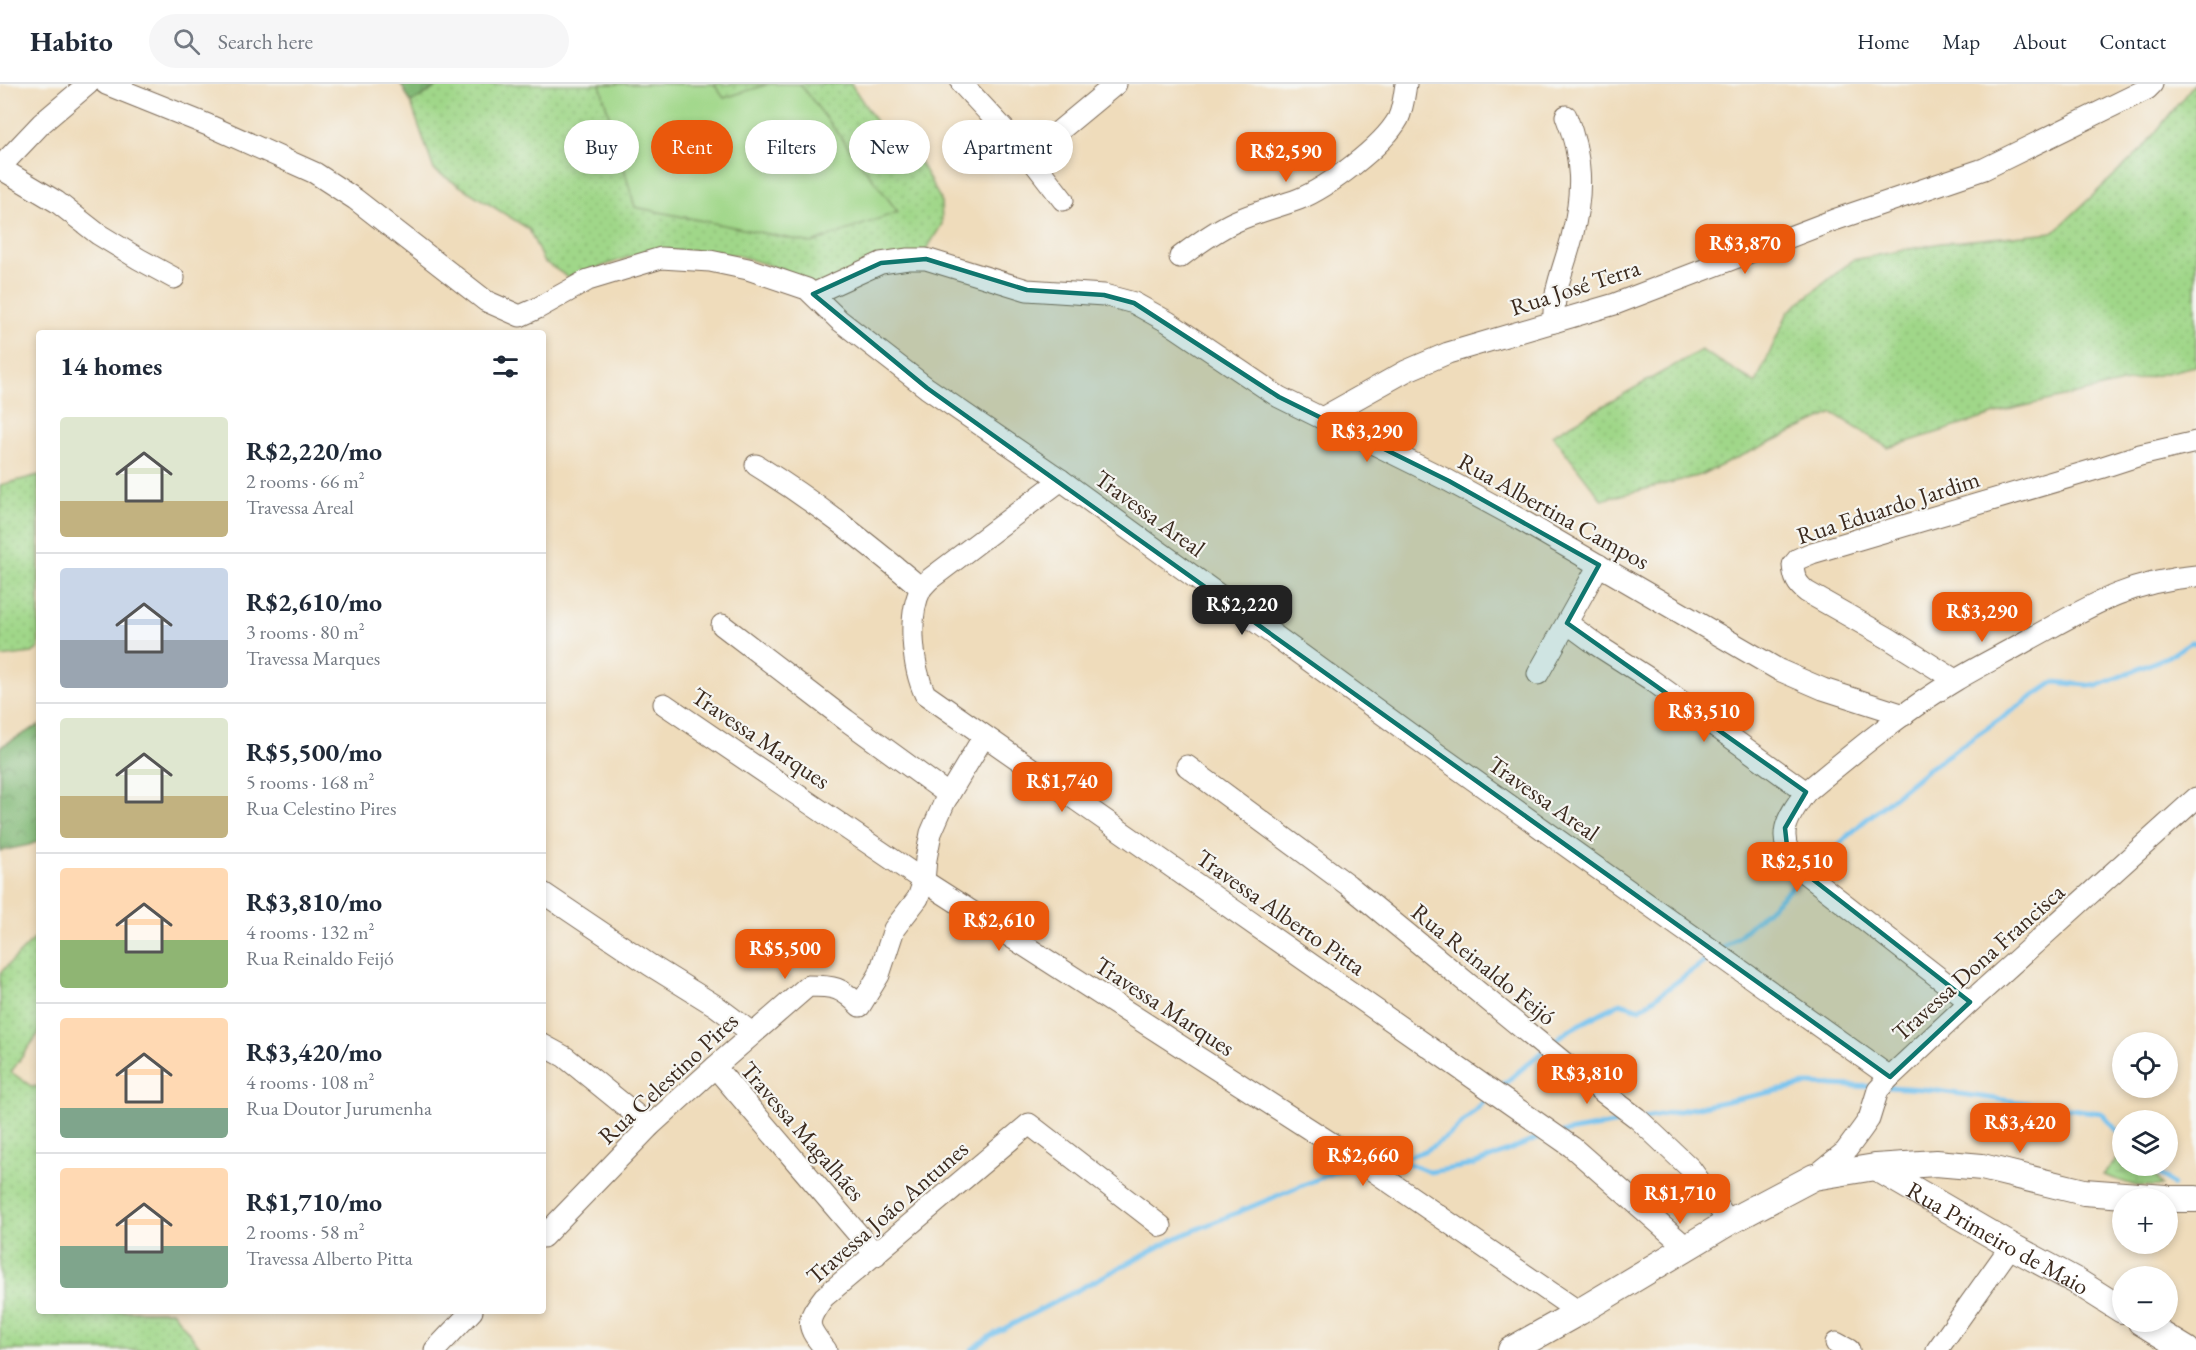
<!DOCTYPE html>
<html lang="en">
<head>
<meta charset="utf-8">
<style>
	:root { --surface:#fff; --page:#f6f6f7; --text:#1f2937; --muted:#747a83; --line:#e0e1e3; --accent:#ea580c }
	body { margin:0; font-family:"EB Garamond",serif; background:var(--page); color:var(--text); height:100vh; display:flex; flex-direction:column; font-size:22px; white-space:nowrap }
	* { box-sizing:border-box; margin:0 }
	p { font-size:20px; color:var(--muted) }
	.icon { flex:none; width:33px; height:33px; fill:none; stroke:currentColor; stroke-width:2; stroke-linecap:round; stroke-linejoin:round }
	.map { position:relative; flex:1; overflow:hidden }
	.side { position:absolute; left:36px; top:246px; width:510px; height:984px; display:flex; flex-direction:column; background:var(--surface); border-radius:6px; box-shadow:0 3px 9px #0003 }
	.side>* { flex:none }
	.top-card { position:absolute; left:564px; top:36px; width:570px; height:54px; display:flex; gap:12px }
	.controls { position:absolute; left:2112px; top:948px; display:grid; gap:12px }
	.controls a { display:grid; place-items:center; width:66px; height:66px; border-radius:50%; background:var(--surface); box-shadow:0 3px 9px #0003; font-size:30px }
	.price { position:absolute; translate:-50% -51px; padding:0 14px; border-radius:12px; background:var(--accent); color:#fff; font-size:20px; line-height:39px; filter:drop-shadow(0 2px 3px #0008) }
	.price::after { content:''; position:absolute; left:50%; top:36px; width:18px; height:14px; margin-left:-9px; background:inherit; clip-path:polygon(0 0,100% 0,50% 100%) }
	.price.current { background:#222; color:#fff }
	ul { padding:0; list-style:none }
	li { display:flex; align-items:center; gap:18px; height:150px; padding:0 24px }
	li+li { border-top:2px solid var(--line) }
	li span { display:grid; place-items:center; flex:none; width:168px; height:120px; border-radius:6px; color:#555 }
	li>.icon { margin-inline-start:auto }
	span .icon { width:72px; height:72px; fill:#fffc; stroke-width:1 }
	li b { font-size:26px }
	h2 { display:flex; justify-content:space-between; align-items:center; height:72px; padding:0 24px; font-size:26px }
	.pill { padding:0 21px; border-radius:27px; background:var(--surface); box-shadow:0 3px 9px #0003; font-size:21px; line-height:54px }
	.pill.current { background:var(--accent); color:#fff }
	header { display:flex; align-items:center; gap:36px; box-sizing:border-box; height:84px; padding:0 30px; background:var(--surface); border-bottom:2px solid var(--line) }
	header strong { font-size:28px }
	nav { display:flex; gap:33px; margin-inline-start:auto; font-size:21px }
	.search { width:420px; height:54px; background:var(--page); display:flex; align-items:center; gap:15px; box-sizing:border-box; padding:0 21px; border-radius:33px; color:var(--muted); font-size:22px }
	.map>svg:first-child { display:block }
	.grass { fill:url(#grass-dots); stroke:#6e8054; stroke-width:1.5 }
	.forest { fill:url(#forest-crowns); stroke:#5e714a; stroke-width:1.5 }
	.wetland { fill:url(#wetland-marsh); stroke:#6e8054; stroke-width:1.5 }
	.green { fill:#a0d789; stroke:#6e8054; stroke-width:1.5 }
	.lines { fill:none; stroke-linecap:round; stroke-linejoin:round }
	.stream { stroke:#74c2ef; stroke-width:5 }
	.minor-casing { stroke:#7a6855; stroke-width:23 }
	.major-casing { stroke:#7a6855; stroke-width:28 }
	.minor { stroke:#fff; stroke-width:21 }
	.major { stroke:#fff; stroke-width:26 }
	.marked { fill:#0f766e; fill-opacity:0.2; stroke:#0f766e; stroke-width:4.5; stroke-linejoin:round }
	.labels { text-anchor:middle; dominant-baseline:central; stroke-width:4.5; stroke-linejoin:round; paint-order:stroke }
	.street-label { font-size:24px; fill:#3b2a1e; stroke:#f6f6f2 }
</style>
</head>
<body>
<header>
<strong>Habito</strong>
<div class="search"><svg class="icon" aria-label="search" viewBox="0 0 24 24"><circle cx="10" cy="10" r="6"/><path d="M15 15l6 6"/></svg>Search here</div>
<nav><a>Home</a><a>Map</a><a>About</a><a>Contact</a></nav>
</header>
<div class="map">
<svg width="2196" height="1266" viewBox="0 0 2196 1266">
	<defs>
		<pattern id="grass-dots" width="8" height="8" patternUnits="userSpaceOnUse" patternTransform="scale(1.5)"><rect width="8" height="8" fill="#a0d789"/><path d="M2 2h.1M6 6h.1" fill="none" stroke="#8bb976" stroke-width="1.8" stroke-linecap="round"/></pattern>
		<pattern id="forest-crowns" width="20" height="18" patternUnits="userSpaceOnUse" patternTransform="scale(1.5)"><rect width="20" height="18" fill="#80b875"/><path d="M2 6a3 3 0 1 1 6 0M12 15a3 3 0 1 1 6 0" fill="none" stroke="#6a965f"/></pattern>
		<pattern id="wetland-marsh" width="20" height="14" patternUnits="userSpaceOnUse" patternTransform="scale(1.5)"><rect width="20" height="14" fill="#a0d789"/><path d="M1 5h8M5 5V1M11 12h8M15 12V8" fill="none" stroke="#8bb976"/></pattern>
	</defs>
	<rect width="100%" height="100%" fill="#f6f6f2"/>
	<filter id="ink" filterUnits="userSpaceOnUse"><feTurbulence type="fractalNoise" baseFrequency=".0167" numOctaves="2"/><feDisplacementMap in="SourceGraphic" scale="12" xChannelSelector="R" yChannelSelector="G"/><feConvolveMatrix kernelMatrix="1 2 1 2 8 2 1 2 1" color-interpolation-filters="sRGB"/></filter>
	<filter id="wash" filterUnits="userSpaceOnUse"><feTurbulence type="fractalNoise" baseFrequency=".008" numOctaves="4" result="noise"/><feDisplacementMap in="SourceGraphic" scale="24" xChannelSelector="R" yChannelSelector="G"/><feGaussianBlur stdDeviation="1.35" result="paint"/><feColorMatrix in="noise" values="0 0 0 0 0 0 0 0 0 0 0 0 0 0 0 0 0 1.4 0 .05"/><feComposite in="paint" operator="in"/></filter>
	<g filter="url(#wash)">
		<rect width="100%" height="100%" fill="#efdcbb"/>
		<g class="grass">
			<polygon points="441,0 851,0 890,59 917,73 941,116 942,140 925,168 807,204 784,186 736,171 687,167 643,168 569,194 543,177 529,145 434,86 411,19"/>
			<polygon points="2194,0 2196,0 2196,282 2012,325 1888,364 1833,329 1701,391 1602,416 1552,351 1701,266 1756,299 1788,228 1853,176 1941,159 2054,148 2142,65"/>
			<polygon points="39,391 39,564 32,569 0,573 0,401"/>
			<polygon points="39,850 39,949 11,988 31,1002 39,1003 39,1227 172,1227 200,1263 192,1266 0,1266 0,889"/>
		</g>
		<g class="forest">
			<polygon points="401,0 441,0 411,19"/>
			<polygon points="39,641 39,757 29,761 0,767 0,663"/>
		</g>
		<polygon class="wetland" points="2122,1070 2122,1082 2148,1082 2162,1102 2136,1102 2103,1091"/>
		<polygon class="green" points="600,0 714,0 724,14 769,0 800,0 898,128 812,159 635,123"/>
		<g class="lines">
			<g class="stream">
				<polyline points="1809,788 1862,739 1929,684 2054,598 2097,602 2167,573 2191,558 2196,559"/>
				<polyline points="1722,865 1739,852 1802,794"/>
				<polyline points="1550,961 1567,947 1620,919 1640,925 1712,872"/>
				<polyline points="1887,1003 1923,1005 2101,1029 2122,1053"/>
				<polyline points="1497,1006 1543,967"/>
				<polyline points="1645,1034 1810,1000 1875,1003"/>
				<polyline points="1562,1049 1630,1037"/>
				<polyline points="1400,1076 1427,1066 1451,1050 1490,1012"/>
				<polyline points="1370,1078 1380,1075 1400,1076 1430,1088 1473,1081 1544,1052"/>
				<polyline points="2149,1082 2173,1101"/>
				<polyline points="971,1266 992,1251 1176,1154 1332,1089 1355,1081"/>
			</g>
		</g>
	</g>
	<g filter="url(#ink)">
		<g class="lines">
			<g class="minor-casing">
				<g id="minor">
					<polyline points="106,0 208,41 315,89 355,115 486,217 520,232 538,224 588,196 661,174 710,177 748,185 807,205 839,236 927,304 1061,396 1443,674 1890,993"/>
					<polyline points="962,0 1029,72 1063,116"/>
					<polyline points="1029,72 1116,0"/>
					<polyline points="0,83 42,39 88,0"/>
					<polyline points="0,84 57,118 98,150 139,175 174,194"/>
					<path d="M1180,173C1197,160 1215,147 1234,138C1255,128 1278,123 1299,115C1327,104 1383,62 1398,35C1403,25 1404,12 1406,0"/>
					<polyline points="813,210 881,179 908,175 926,175 1027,206 1104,211 1134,219 1168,238 1279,313 1449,397 1521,436 1779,586 1823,605 1904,631"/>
					<path d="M1554,238C1552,207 1565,182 1572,153C1583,109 1583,74 1566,32"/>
					<polyline points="1322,334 1406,287 1448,269 1615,220 1834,136 1984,85 2147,5 2152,0"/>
					<path d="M756,381C817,419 866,458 921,504"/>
					<path d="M1061,396L930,495C927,498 923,502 921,505C907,531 913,585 925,610L1499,1012L1572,1063L1686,1163"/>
					<path d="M1567,539L1597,561L1650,595L1806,708C1786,735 1775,752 1797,783L1970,918"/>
					<polyline points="722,541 846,636 949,711"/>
					<polyline points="1538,590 1599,481"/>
					<path d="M1955,596L1888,554L1807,508C1797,500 1794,494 1793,481L1798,475L1812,469L2100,384L2140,371L2196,358"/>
					<polyline points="664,620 924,797 1359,1077 1579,1228"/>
					<polyline points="1187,682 1348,801 1562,977 1637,1034 1690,1084 1729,1138"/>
					<path d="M1806,708C1854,668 1902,628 1956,596C1979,582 2004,570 2028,556C2087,524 2126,498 2196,492"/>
					<polyline points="543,809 650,881 716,922 752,949"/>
					<polyline points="543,961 565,973 650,1042"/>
					<polyline points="715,983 876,1171"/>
					<polyline points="1814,1093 1845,1068 1862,1045 1869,1035 1878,1006 1890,993 1970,918 2196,714"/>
					<path d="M543,1153L650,1042L715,983L808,902C834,902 841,903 860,922L879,891L894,845L918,814L924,797L926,775L931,749L945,717L984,652"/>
					<polyline points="1836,1259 1849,1266"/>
					<polyline points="435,1266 472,1227"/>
					<path d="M826,1266C806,1242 805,1238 824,1213L1029,1040L1161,1142"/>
					<polyline points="1937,1266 2011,1162"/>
				</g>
			</g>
			<g class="major-casing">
				<g id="major">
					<path id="s1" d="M1875,1083L2011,1162L2076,1197L2122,1226"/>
					<polyline points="2168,1115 2196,1115"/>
					<polyline points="2141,1238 2187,1266"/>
					<polyline points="1511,1266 1579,1228 1729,1138 1814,1093 1875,1083 1936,1079 1982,1083 2084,1108 2165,1114"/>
				</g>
			</g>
			<use href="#minor" class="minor"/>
			<use href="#major" class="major"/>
		</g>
	</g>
	<path class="marked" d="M926,175L1027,206L1104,211L1134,219L1279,313L1449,397L1599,481L1567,539L1806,708L1785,744L1788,771L1797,783L1970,918L1890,993L927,304L813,210L881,179Z"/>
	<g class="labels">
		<g class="street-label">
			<text transform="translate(1575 203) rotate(-18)">Rua José Terra</text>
			<text transform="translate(1888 423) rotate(-18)">Rua Eduardo Jardim</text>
			<text transform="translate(1554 427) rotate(29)">Rua Albertina Campos</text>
			<text transform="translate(1150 429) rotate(36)">Travessa Areal</text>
			<text transform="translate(761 654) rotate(34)">Travessa Marques</text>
			<text transform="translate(1544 714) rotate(35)">Travessa Areal</text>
			<text transform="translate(1281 828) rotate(35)">Travessa Alberto Pitta</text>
			<text transform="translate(1978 878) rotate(-42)">Travessa Dona Francisca</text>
			<text transform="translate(1484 880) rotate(39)">Rua Reinaldo Feijó</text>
			<text transform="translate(1165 922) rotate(33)">Travessa Marques</text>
			<text transform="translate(668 994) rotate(-43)">Rua Celestino Pires</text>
			<text transform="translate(803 1047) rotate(49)">Travessa Magalhães</text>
			<text transform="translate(887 1128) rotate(-41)">Travessa João Antunes</text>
			<text stroke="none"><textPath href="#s1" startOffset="142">Rua Primeiro de Maio</textPath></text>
		</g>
	</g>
</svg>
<div class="controls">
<a><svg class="icon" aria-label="locate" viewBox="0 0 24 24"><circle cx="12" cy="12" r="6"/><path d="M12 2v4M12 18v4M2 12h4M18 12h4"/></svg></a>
<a><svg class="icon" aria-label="layers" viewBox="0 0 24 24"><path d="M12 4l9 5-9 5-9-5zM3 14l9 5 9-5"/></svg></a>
<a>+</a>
<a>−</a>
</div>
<b class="price" style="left:1286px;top:99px">R$2,590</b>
<b class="price" style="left:1745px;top:191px">R$3,870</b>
<b class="price" style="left:1367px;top:379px">R$3,290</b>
<b class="price current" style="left:1242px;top:552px">R$2,220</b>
<b class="price" style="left:1982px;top:559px">R$3,290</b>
<b class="price" style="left:1704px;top:659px">R$3,510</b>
<b class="price" style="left:1062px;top:729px">R$1,740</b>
<b class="price" style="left:1797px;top:809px">R$2,510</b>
<b class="price" style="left:999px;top:868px">R$2,610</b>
<b class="price" style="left:785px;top:896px">R$5,500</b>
<b class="price" style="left:1587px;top:1021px">R$3,810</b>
<b class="price" style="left:2020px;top:1070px">R$3,420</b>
<b class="price" style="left:1363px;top:1103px">R$2,660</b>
<b class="price" style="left:1680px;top:1141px">R$1,710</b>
<div class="top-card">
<a class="pill">Buy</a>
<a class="pill current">Rent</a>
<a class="pill">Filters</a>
<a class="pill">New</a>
<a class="pill">Apartment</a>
</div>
<section class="side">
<h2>14 homes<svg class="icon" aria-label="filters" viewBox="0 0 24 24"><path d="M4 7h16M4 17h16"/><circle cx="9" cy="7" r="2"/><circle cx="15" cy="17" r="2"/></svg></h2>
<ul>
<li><span style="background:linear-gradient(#dfe7d0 70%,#c2b280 0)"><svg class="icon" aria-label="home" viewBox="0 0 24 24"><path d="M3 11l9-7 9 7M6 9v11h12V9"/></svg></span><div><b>R$2,220/mo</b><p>2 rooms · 66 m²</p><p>Travessa Areal</p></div></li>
<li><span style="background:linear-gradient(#c9d6e8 60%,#9aa5b1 0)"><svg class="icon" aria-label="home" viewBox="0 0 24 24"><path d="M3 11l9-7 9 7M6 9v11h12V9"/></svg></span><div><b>R$2,610/mo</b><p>3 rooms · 80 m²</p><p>Travessa Marques</p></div></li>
<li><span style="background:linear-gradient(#dfe7d0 65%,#c2b280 0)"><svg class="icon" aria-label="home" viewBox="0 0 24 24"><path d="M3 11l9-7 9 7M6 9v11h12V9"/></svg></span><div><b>R$5,500/mo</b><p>5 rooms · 168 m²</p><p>Rua Celestino Pires</p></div></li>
<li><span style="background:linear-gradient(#ffd9b3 60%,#8fb573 0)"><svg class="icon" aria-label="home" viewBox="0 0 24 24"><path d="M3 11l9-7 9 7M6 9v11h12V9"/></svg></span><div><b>R$3,810/mo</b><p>4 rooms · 132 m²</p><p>Rua Reinaldo Feijó</p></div></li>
<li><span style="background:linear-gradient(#ffd9b3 75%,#7fa58c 0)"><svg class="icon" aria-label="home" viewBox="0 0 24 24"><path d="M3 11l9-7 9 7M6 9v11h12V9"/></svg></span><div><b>R$3,420/mo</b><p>4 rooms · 108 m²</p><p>Rua Doutor Jurumenha</p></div></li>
<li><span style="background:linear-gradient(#ffd9b3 65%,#7fa58c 0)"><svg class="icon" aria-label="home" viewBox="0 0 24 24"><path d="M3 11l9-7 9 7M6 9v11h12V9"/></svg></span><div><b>R$1,710/mo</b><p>2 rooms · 58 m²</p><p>Travessa Alberto Pitta</p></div></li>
</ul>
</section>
</div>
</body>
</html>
